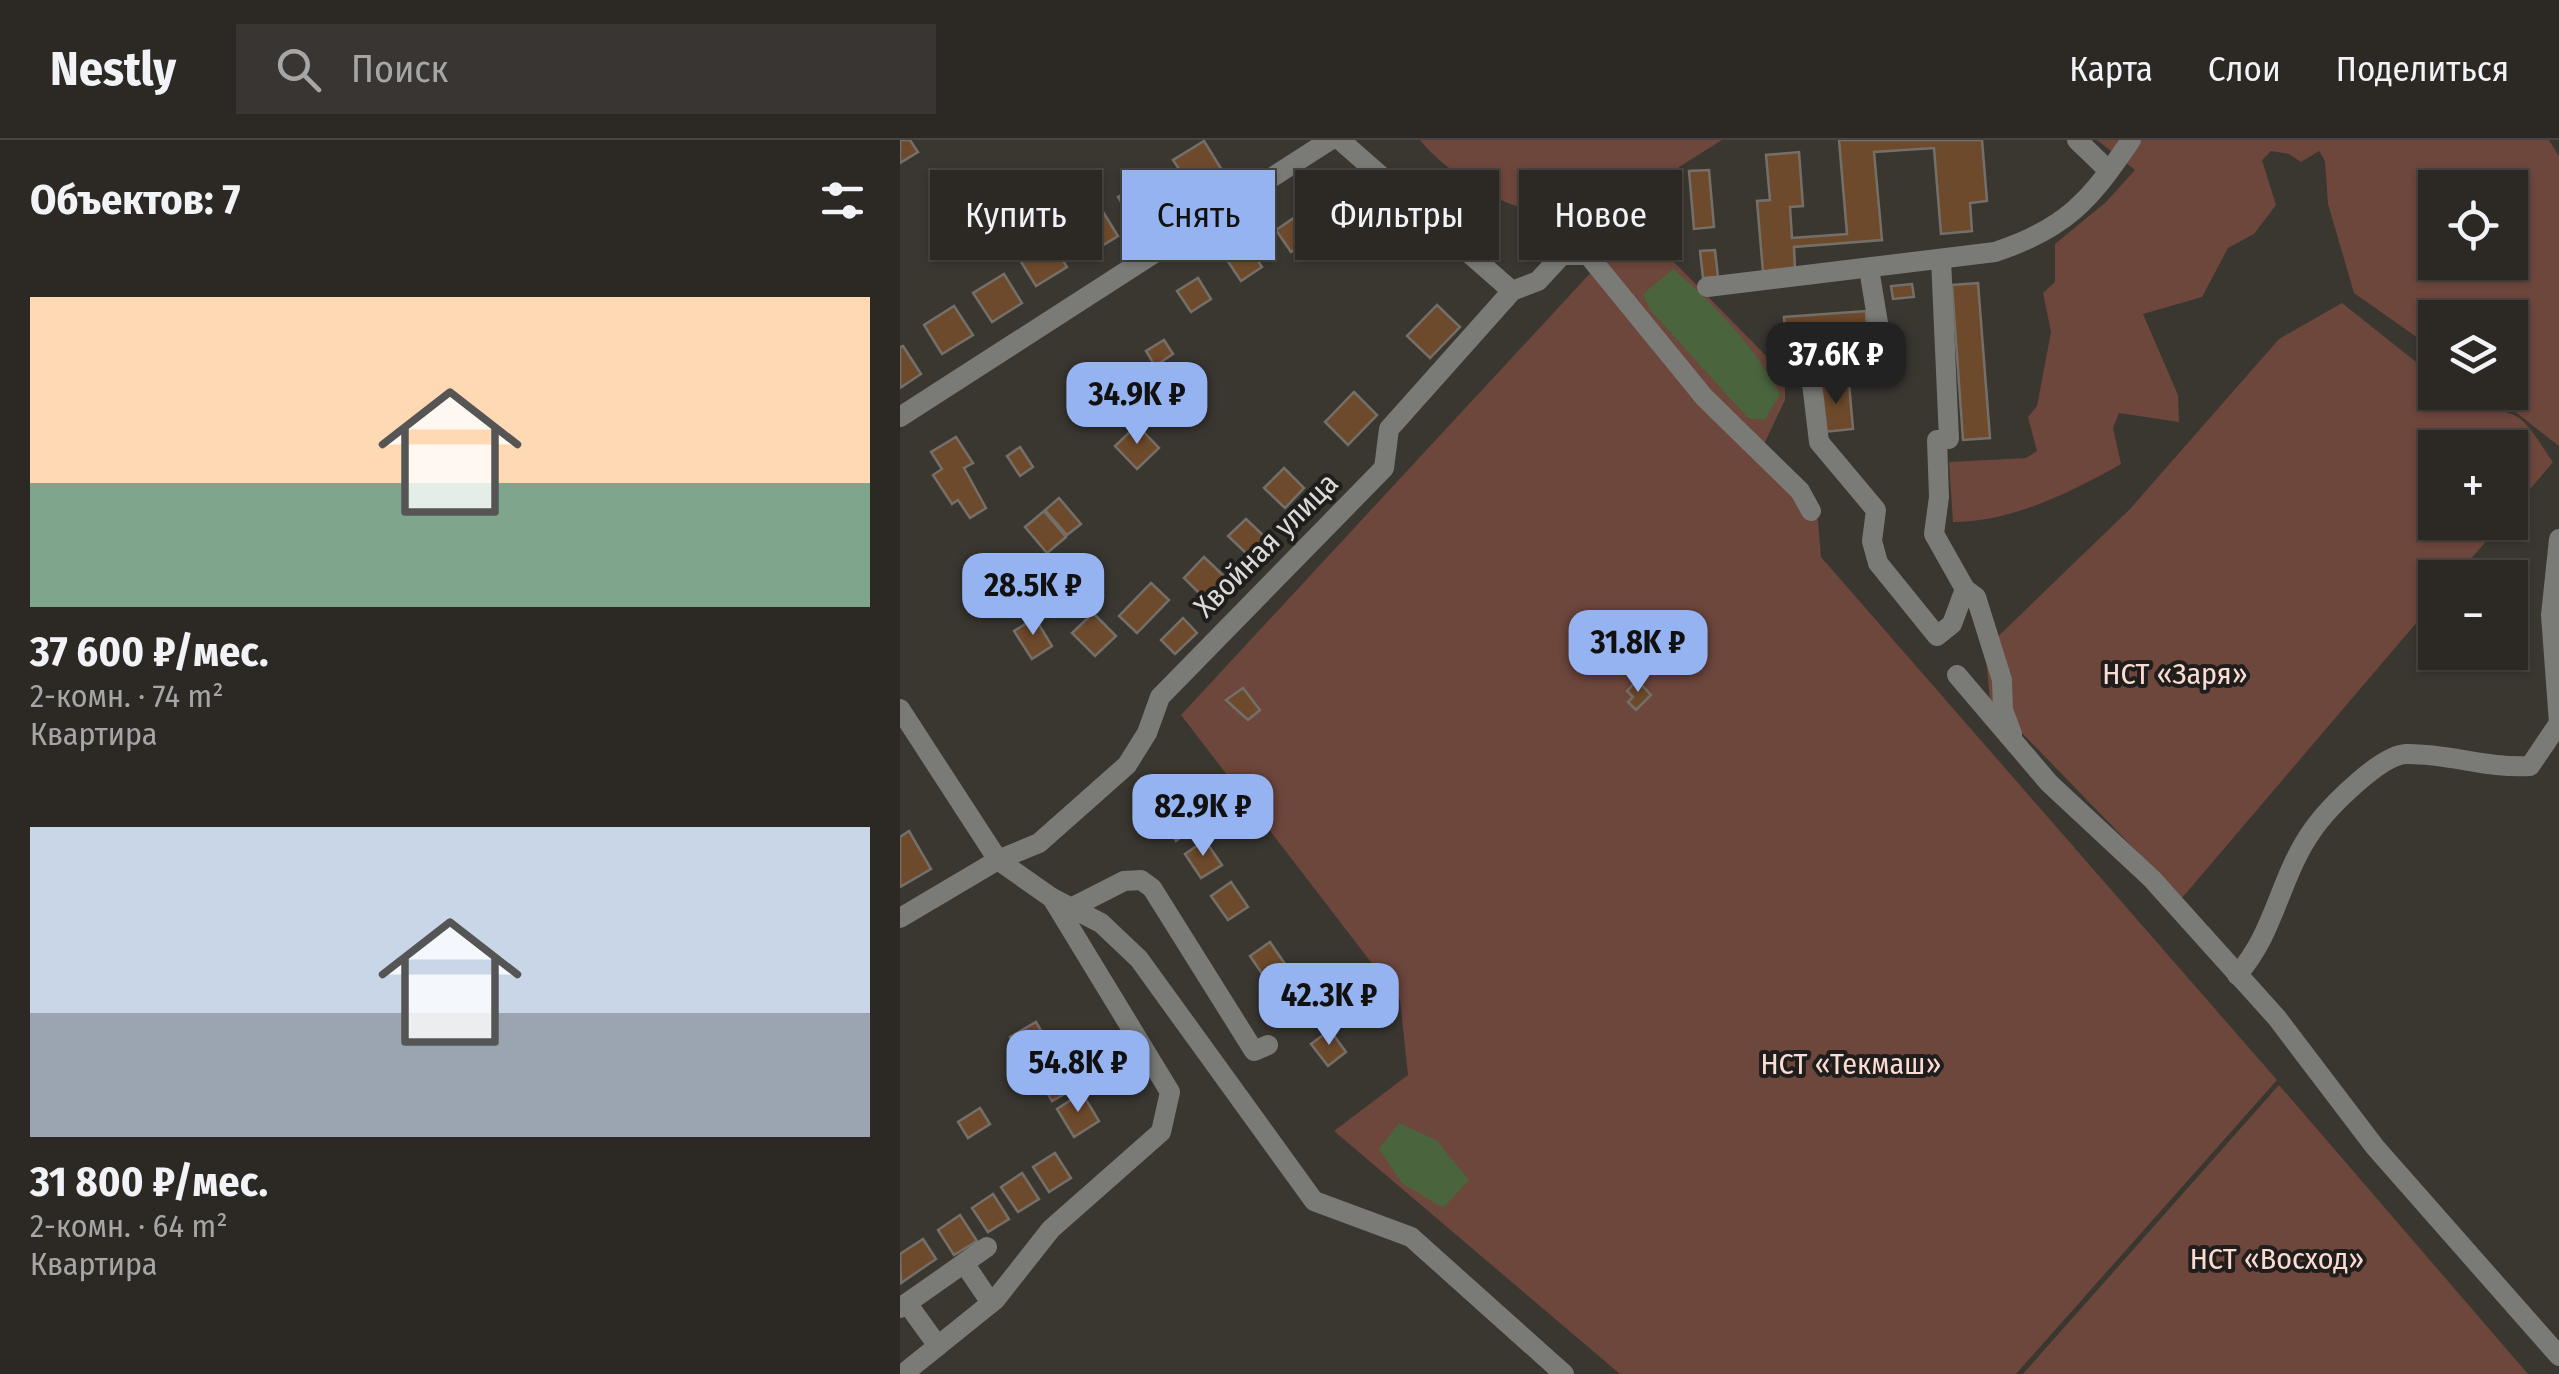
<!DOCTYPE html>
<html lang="ru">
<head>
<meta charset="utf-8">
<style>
	:root { --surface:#2c2925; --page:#383532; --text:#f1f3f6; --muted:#a6a6a7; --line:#484542; --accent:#95b2f1 }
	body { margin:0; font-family:"Fira Sans Condensed",sans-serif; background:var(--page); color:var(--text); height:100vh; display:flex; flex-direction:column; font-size:38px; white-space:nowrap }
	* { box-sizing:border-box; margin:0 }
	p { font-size:32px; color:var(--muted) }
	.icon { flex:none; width:55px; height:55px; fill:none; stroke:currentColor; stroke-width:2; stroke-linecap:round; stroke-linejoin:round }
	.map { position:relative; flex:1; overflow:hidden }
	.sheet { display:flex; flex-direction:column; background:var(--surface); width:900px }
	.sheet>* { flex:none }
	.guide { position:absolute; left:30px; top:30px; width:950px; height:90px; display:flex; gap:20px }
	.tools { position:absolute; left:1518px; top:30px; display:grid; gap:20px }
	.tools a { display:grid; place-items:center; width:110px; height:110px; border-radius:0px; background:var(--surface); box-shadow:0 2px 8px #0004,0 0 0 2px var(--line); font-size:50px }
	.price { position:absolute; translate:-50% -85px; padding:0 22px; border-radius:20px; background:var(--accent); color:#111; font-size:32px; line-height:65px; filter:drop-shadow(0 2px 5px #0008) }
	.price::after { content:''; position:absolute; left:50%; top:60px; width:30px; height:22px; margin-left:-15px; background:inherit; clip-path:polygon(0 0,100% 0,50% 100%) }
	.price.selected { background:#222; color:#fff }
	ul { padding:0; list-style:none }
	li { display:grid; align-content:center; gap:20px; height:530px; padding:0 30px }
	li span { display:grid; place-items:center; height:310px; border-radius:0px; color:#555 }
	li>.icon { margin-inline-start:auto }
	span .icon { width:180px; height:180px; fill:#fffc; stroke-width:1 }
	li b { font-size:42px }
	h2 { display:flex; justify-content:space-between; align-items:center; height:120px; padding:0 30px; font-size:42px }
	.pill { padding:0 35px; border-radius:0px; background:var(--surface); box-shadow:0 2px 8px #0004,0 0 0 2px var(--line); font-size:35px; line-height:90px }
	.pill.selected { background:var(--accent); color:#111 }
	header { display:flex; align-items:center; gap:60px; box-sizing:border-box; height:140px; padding:0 50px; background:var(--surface); border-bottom:2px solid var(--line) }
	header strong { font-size:48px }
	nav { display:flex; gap:55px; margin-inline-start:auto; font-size:35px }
	.search { width:700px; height:90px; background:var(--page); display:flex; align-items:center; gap:25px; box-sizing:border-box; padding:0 35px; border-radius:0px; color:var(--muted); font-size:38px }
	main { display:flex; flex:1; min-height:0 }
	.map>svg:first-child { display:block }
	.green { fill:#6d463c; fill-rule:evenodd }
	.water { fill:#4a643e }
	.building { fill:#6e4a2c; stroke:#756f69; stroke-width:2.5 }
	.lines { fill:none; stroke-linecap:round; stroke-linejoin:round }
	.minor { stroke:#7a7a77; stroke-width:20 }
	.labels { text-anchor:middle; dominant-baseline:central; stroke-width:8; stroke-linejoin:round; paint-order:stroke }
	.street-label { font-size:30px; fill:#dddbd7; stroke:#201e1c }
	.park-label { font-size:30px; fill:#fcdbd3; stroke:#201e1c }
</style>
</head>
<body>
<header>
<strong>Nestly</strong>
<div class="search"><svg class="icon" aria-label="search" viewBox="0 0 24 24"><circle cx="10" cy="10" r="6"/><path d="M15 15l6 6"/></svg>Поиск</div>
<nav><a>Карта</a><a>Слои</a><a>Поделиться</a></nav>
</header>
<main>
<section class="sheet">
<h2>Объектов: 7<svg class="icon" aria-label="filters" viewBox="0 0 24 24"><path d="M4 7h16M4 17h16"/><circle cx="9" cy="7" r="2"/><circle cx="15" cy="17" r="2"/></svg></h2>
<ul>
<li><span style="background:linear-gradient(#ffd9b3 60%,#7fa58c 0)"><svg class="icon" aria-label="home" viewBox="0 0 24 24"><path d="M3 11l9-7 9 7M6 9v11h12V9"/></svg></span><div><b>37 600 ₽/мес.</b><p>2-комн. · 74 m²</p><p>Квартира</p></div></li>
<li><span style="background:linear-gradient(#c9d6e8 60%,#9aa5b1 0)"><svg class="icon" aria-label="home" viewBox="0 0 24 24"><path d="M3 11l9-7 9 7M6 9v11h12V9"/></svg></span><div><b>31 800 ₽/мес.</b><p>2-комн. · 64 m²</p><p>Квартира</p></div></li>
</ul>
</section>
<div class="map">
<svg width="1659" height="1234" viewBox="0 0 1659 1234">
	<rect width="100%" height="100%" fill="#3a3731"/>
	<g class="green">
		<path d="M520,0H822L779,27L766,68L746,76L679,85C645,61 653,75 620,67C589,59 539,25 520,0Z"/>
		<path d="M1197,0H1649L1659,16V306L1591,253L1610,252V178H1535V210L1454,153L1428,64L1425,21L1419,11L1401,22L1389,14L1371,11L1362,20L1376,65L1354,94L1328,108L1302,157L1243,174L1278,255L1279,282L1219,273L1213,288L1221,324C1170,353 1111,382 1053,382L1049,322L1126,318L1137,311L1128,277L1137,266L1151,192L1143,153L1155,142V104L1206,62L1235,30ZM1535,48H1610V122H1535Z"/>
		<polygon points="769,117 885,235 885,260 864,304 917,368 921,417 1377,940 1116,1234 720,1234 434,991 508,935 500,860 281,575 695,128 700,123"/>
		<path d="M1442,163L1535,237V252C1543,253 1611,272 1618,277C1632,287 1643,309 1653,322L1610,373V308H1535V382L1602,383L1555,437L1535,438V461L1282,758L1090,560L1085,509L1230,369L1379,199Z"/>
		<polygon points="1379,945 1628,1234 1123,1234"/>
	</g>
	<g class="water">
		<path d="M773,129C816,166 852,204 880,254L865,280L848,278L750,170L743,154Z"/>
		<polygon points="499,983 536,1000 569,1040 543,1068 502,1043 479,1009"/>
	</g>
	<g class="building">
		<polygon points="0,0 10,0 18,12 0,23"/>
		<polygon points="939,0 1082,0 1087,61 1070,63 1072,91 1041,94 1034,8 974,12 982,100 894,107 895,129 863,132 857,61 870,60 866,15 899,12 903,66 890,67 892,98 947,94"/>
		<polygon points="304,1 322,30 292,49 273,20"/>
		<polygon points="809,30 814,87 794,89 789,31"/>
		<polygon points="249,38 267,67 236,86 218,57"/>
		<polygon points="451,50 465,72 444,86 430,64"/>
		<polygon points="200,67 218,96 187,115 169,86"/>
		<polygon points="398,75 414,97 391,112 376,90"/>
		<polygon points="512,96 526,108 514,120 501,107"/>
		<polygon points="149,98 167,127 136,146 118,117"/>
		<polygon points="348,106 362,127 341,141 327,120"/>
		<polygon points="815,110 818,137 803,138 800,111"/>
		<polygon points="104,134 122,163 92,182 73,153"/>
		<polygon points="298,138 311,159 291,172 277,151"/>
		<polygon points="1078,143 1090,298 1063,300 1052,145"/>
		<polygon points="1012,144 1014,157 993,159 991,146"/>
		<polygon points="537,165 560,187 530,218 507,196"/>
		<polygon points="54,166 73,195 42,214 24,185"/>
		<polygon points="966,171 968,200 933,203 932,195 885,199 884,177"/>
		<polygon points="264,200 273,214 255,226 246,211"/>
		<polygon points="3,206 21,234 0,248 0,207"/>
		<polygon points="949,243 953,289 924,292 920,245"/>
		<polygon points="454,252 477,275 448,305 425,282"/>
		<polygon points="237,285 259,308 237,329 215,306"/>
		<polygon points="56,297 73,323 64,328 86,368 70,378 58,360 52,364 33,335 42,329 31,312"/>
		<polygon points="120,307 133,327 120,336 107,316"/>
		<polygon points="384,328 404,348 385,368 364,348"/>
		<polygon points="159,358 181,384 167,395 145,370"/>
		<polygon points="144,371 166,397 147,413 125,387"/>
		<polygon points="346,379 365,397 347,414 328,396"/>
		<polygon points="304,417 325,437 304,458 284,438"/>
		<polygon points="104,424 123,456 104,467 85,435"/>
		<polygon points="251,443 269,460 237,493 219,476"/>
		<polygon points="193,473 216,496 195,516 172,493"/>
		<polygon points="135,478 152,506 132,519 114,491"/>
		<polygon points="283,478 297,493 275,514 261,500"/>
		<polygon points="737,540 751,555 736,570 728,562 733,557 727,551"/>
		<polygon points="343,548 360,570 348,580 326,560"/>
		<polygon points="278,654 299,685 276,701 255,669"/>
		<polygon points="9,691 31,729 0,747 0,697"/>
		<polygon points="305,700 322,725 301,738 285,714"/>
		<polygon points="331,742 348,767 328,780 311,756"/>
		<polygon points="370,802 387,827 367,841 350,816"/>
		<polygon points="384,839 393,852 380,862 370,849"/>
		<polygon points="136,882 153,911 127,926 110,897"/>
		<polygon points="430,890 446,912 428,926 411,904"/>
		<polygon points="160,921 175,948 152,961 137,934"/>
		<polygon points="182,953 199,981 174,997 157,969"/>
		<polygon points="80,968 90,984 68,998 58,982"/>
		<polygon points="155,1013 171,1038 149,1052 133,1027"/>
		<polygon points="122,1033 139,1059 118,1072 101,1047"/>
		<polygon points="93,1054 109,1079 88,1092 72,1068"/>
		<polygon points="60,1075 77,1101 54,1115 38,1090"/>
		<polygon points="23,1099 36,1119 1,1143 0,1114"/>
	</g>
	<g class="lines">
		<g class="minor">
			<polyline points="440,0 612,151"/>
			<polyline points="1177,0 1208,30"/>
			<polyline points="1041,119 1049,299 1037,300 1039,357 1034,394 1065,449"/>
			<polyline points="969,129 980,195 965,210 910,226 919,302 976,370 972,401 978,423 1037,496 1052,484 1065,449 1076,457 1102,540 1103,570 1112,594"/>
			<path d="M807,147L1095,112C1165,89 1190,61 1231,0"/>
			<polyline points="0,277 430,0"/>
			<polyline points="1057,535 1149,643 1252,739 1377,878 1475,1007 1659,1216"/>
			<polyline points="0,569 98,720 152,758 270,952 261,992 151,1089 95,1160 3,1234"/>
			<polyline points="154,759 201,783 239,819 414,1061 511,1097 664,1234"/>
			<polyline points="171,768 224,741 241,740 252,748 354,911 368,905"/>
			<polyline points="0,778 98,720 139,703 227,625 247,593 260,557 484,328 489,289 612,151 638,141 662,115 688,115 804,257 900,351 911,371"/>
			<path d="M1337,835C1375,793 1380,736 1412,691C1427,669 1480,615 1506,614C1548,613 1587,629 1630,626L1659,583L1651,475L1659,399"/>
			<polyline points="64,1123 91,1163"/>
			<polyline points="7,1163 38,1206"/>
			<polyline points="0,1168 87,1107"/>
		</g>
	</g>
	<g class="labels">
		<g class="street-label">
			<text transform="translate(366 405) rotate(-45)">Хвойная улица</text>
		</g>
		<g class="park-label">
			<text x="1275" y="534">НСТ «Заря»</text>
			<text x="951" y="924">НСТ «Текмаш»</text>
			<text x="1377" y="1119">НСТ «Восход»</text>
		</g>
	</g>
</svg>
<div class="tools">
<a><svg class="icon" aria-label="locate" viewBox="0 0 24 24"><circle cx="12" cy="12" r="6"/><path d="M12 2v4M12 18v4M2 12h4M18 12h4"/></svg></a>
<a><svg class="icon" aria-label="layers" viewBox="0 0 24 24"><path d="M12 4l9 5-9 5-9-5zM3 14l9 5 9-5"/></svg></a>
<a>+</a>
<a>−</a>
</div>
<b class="price selected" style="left:936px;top:267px">37.6K ₽</b>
<b class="price" style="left:237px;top:307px">34.9K ₽</b>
<b class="price" style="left:133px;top:498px">28.5K ₽</b>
<b class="price" style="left:738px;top:555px">31.8K ₽</b>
<b class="price" style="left:303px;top:719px">82.9K ₽</b>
<b class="price" style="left:429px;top:908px">42.3K ₽</b>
<b class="price" style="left:178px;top:975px">54.8K ₽</b>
<div class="guide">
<a class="pill">Купить</a>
<a class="pill selected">Снять</a>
<a class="pill">Фильтры</a>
<a class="pill">Новое</a>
</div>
</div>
</main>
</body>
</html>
